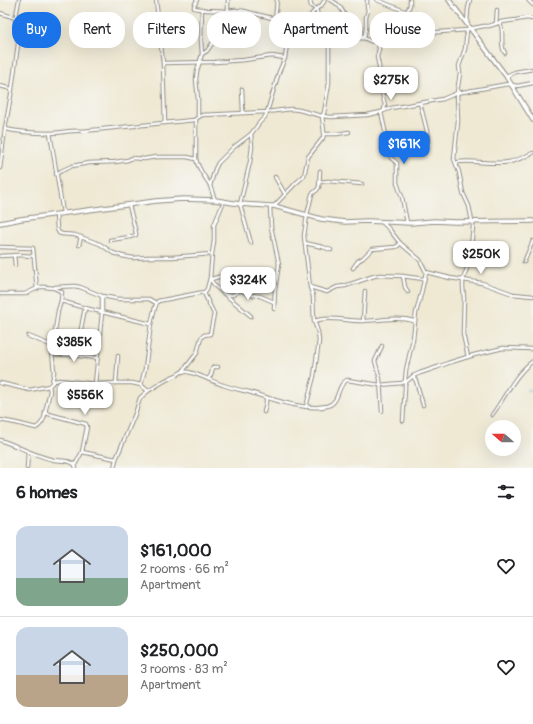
<!DOCTYPE html>
<html lang="en">
<head>
<meta charset="utf-8">
<style>
	:root { --surface:#fff; --page:#f2f2f2; --text:#202124; --muted:#757577; --line:#e0e0e0; --accent:#1a73e8 }
	body { margin:0; font-family:Pangolin,sans-serif; background:var(--page); color:var(--text); height:100vh; display:flex; flex-direction:column; font-size:15px; white-space:nowrap }
	* { box-sizing:border-box; margin:0 }
	p { font-size:13px; color:var(--muted) }
	.icon { flex:none; width:22px; height:22px; fill:none; stroke:currentColor; stroke-width:2; stroke-linecap:round; stroke-linejoin:round }
	.map { position:relative; height:468px; overflow:hidden }
	.details { display:flex; flex-direction:column; background:var(--surface); flex:1 }
	.details>* { flex:none }
	.guide { position:absolute; left:12px; top:12px; width:509px; height:36px; display:flex; gap:8px }
	.needle { width:26px; rotate:290deg }
	.fabs { position:absolute; left:485px; top:420px; display:grid; gap:8px }
	.fabs a { display:grid; place-items:center; width:36px; height:36px; border-radius:50%; background:var(--surface); box-shadow:0 4px 16px #0002; font-size:20px }
	.price { position:absolute; translate:-50% -34px; padding:0 9px; border-radius:8px; background:#fff; color:#222; font-size:13px; line-height:26px; filter:drop-shadow(0 1px 2px #0008) }
	.price::after { content:''; position:absolute; left:50%; top:24px; width:12px; height:9px; margin-left:-6px; background:inherit; clip-path:polygon(0 0,100% 0,50% 100%) }
	.price.on { background:var(--accent); color:#fff }
	ul { padding:0; list-style:none }
	li { display:flex; align-items:center; gap:12px; height:100px; padding:0 16px }
	li+li { border-top:1px solid var(--line) }
	li span { display:grid; place-items:center; flex:none; width:112px; height:80px; border-radius:12px; color:#555 }
	li>.icon { margin-inline-start:auto }
	span .icon { width:48px; height:48px; fill:#fffc; stroke-width:1 }
	li b { font-size:17px }
	h2 { display:flex; justify-content:space-between; align-items:center; height:48px; padding:0 16px; font-size:17px }
	.chip { padding:0 14px; border-radius:16px; background:var(--surface); box-shadow:0 4px 16px #0002; font-size:14px; line-height:36px }
	.chip.on { background:var(--accent); color:#fff }
	.map>svg:first-child { display:block }
	.lines { fill:none; stroke-linecap:round; stroke-linejoin:round }
	.stream { stroke:#4db3cc; stroke-width:1 }
	.street-casing { stroke:#8d8a80; stroke-width:4.5 }
	.secondary-casing { stroke:#8d8a80; stroke-width:5.5 }
	.street { stroke:#fff; stroke-width:2.5 }
	.secondary { stroke:#fff; stroke-width:3.5 }
</style>
</head>
<body>
<div class="map">
<svg width="533" height="468" viewBox="0 0 533 468">
	<rect width="100%" height="100%" fill="#f6f6f2"/>
	<filter id="ink" filterUnits="userSpaceOnUse"><feTurbulence type="fractalNoise" baseFrequency=".025" numOctaves="2"/><feDisplacementMap in="SourceGraphic" scale="8" xChannelSelector="R" yChannelSelector="G"/><feConvolveMatrix kernelMatrix="1 2 1 2 8 2 1 2 1" color-interpolation-filters="sRGB"/></filter>
	<filter id="wash" filterUnits="userSpaceOnUse"><feTurbulence type="fractalNoise" baseFrequency=".012" numOctaves="4" result="noise"/><feDisplacementMap in="SourceGraphic" scale="16" xChannelSelector="R" yChannelSelector="G"/><feGaussianBlur stdDeviation="0.9" result="paint"/><feColorMatrix in="noise" values="0 0 0 0 0 0 0 0 0 0 0 0 0 0 0 0 0 1.4 0 .05"/><feComposite in="paint" operator="in"/></filter>
	<g filter="url(#wash)">
		<rect width="100%" height="100%" fill="#efe9d4"/>
		<g class="lines">
			<polyline class="stream" points="526,390 533,390"/>
		</g>
	</g>
	<g filter="url(#ink)">
		<g class="lines">
			<g class="street-casing">
				<g id="street">
					<polyline points="156,0 163,63 165,123"/>
					<polyline points="197,0 194,6 194,8 207,10 228,11 228,0"/>
					<path d="M277,0C276,11 273,30 280,38C282,41 285,42 287,44"/>
					<polyline points="310,0 311,6 316,9 320,21 330,38 329,41"/>
					<path d="M331,0C344,7 343,15 350,25C354,30 360,33 364,38L366,29V17L368,11L367,6V0"/>
					<polyline points="377,0 407,12"/>
					<polyline points="528,0 533,5"/>
					<polyline points="202,9 201,40 202,54"/>
					<polyline points="0,13 16,18"/>
					<polyline points="467,23 468,9 470,0"/>
					<path d="M500,23C505,34 499,45 505,53"/>
					<polyline points="496,24 497,10"/>
					<polyline points="467,30 465,49 459,66 460,73 457,93 458,121 454,159 459,172 463,193 469,206 473,226 470,259 463,280 463,287 464,298 463,334 468,357"/>
					<polyline points="403,40 407,12 410,5 410,0"/>
					<polyline points="378,42 379,49 377,57 379,66 380,76 383,98 385,105 384,110"/>
					<polyline points="163,63 215,62 244,60 272,56 285,58"/>
					<polyline points="506,76 515,72 533,69"/>
					<polyline points="0,86 12,89"/>
					<polyline points="242,89 243,112"/>
					<polyline points="420,103 427,131 428,141"/>
					<polyline points="381,112 391,158 397,163 397,183 402,197 407,223"/>
					<polyline points="198,117 198,99 196,79 197,71 202,54 207,51 223,28 228,11 235,10 244,11 276,19"/>
					<path d="M196,119V159C198,169 205,177 210,185"/>
					<path d="M5,129C19,132 34,133 49,133C60,133 72,130 83,131L194,120L202,115L267,112L291,109L299,110L322,116L331,117L367,115L381,112L391,108L443,99L457,93L508,84L517,86L533,83"/>
					<polyline points="50,133 63,213"/>
					<polyline points="251,134 252,147 250,162 240,204 251,243"/>
					<polyline points="324,134 337,134 349,132"/>
					<path d="M457,164L458,162C475,160 492,165 509,162C517,161 525,156 533,153"/>
					<polyline points="0,168 5,129 12,89 18,44 18,34 15,21 19,0"/>
					<polyline points="56,174 61,171 72,166 89,163 115,162 128,160 132,158 144,159 156,157 187,157 196,159"/>
					<polyline points="275,177 285,194"/>
					<polyline points="319,182 328,181 362,184"/>
					<polyline points="215,200 210,186 215,169 218,163 234,147 251,134 260,122 265,117 267,112 279,72 285,58 287,44 289,40 316,9 321,6 325,0"/>
					<polyline points="270,206 271,227 279,264 275,290 274,309"/>
					<path d="M274,206L296,183L304,176L308,157L323,138L324,132L322,116L324,113L329,83V41L364,38L370,41L375,42L410,40C416,38 420,34 426,33L467,30L470,28H474L484,26H489L501,22L516,20L527,18L533,19"/>
					<polyline points="56,214 57,229 59,233 62,234 75,235 100,244 113,253 122,256 133,258 149,257 172,257 212,254"/>
					<polyline points="382,222 389,229 400,243 420,260 426,272 421,294 416,313 413,339 406,370 405,381 405,388 403,421"/>
					<polyline points="110,240 130,237 136,235 136,233 129,205"/>
					<polyline points="305,243 323,247 331,250"/>
					<polyline points="79,245 81,237"/>
					<polyline points="0,247 33,248 37,289"/>
					<polyline points="14,255 15,265"/>
					<polyline points="0,256 18,255 33,256"/>
					<polyline points="524,262 533,241"/>
					<polyline points="353,268 358,261 363,258 372,249 395,247 398,246 400,243"/>
					<polyline points="426,272 450,278 482,283 513,294 533,296"/>
					<polyline points="403,276 405,287 408,292"/>
					<polyline points="210,279 216,287 251,316"/>
					<polyline points="211,279 229,274 236,273"/>
					<polyline points="55,287 74,286 80,287 102,296 118,299 149,299 156,303"/>
					<polyline points="310,287 327,292 337,287 345,286 374,276 380,275 402,276 424,279"/>
					<polyline points="0,294 25,294 40,287 45,287 54,288 62,292 61,301 58,311 52,351 54,372 52,383"/>
					<polyline points="226,295 233,295 240,290 251,295 260,296 274,302"/>
					<polyline points="61,301 85,308 151,324 145,369 141,385"/>
					<path d="M314,321C331,316 344,321 361,321C379,321 397,316 414,321"/>
					<polyline points="363,321 365,291"/>
					<path d="M151,324C153,316 154,307 158,301L204,292"/>
					<polyline points="28,336 53,346"/>
					<polyline points="79,339 85,308"/>
					<polyline points="382,346 375,361 380,379 382,411"/>
					<polyline points="52,354 70,355 97,358"/>
					<polyline points="183,371 197,353 201,338 204,335 210,334 214,314 204,293 207,289 210,278 212,254 214,241 214,225 224,201"/>
					<polyline points="413,376 416,381 423,405"/>
					<polyline points="208,379 211,375 213,367 218,367"/>
					<polyline points="0,383 30,390 49,386 54,381 59,380 95,384 116,383 132,383 141,385 148,391 140,398 135,414 116,459 114,468"/>
					<polyline points="116,383 118,356"/>
					<polyline points="95,384 102,313 102,296"/>
					<polyline points="49,386 50,391 45,413 86,424 87,427 82,452 75,465"/>
					<path d="M148,391C157,386 167,378 177,375C179,374 180,372 182,372C189,369 215,383 223,385C231,388 240,390 249,392C271,399 305,411 327,406C341,402 336,385 347,380L380,385L402,383L405,381L406,382L413,376L420,373L438,367L448,363L474,355L503,348L533,349"/>
					<polyline points="306,407 314,376 319,341 318,332 314,321 313,296 310,287 304,236 307,215 311,198 312,194 317,190 319,187 320,171"/>
					<polyline points="264,412 266,403 266,397"/>
					<path d="M492,415C506,396 514,375 533,361"/>
					<path d="M0,420L16,423L36,428C41,425 45,419 45,413"/>
					<path d="M0,440C18,446 35,456 54,460C61,461 71,460 75,465L76,468"/>
					<polyline points="82,452 116,459"/>
					<polyline points="27,468 28,452"/>
				</g>
			</g>
			<g class="secondary-casing">
				<g id="secondary">
					<polyline points="449,0 506,76 533,120"/>
					<polyline points="0,223 21,219 156,201 183,199 215,200 240,204 270,206 274,206 321,219 345,222 367,221 411,223 434,221 455,222 533,221"/>
				</g>
			</g>
			<use href="#street" class="street"/>
			<use href="#secondary" class="secondary"/>
		</g>
	</g>
</svg>
<div class="fabs">
<a><svg class="needle" viewBox="-14 -14 28 28"><path d="M0-13l5 13h-10z" fill="#e53935"/><path d="M0 13l5-13h-10z" fill="#757577"/></svg></a>
</div>
<b class="price" style="left:391px;top:101px">$275K</b>
<b class="price on" style="left:404px;top:165px">$161K</b>
<b class="price" style="left:481px;top:275px">$250K</b>
<b class="price" style="left:248px;top:301px">$324K</b>
<b class="price" style="left:74px;top:363px">$385K</b>
<b class="price" style="left:85px;top:416px">$556K</b>
<div class="guide">
<a class="chip on">Buy</a>
<a class="chip">Rent</a>
<a class="chip">Filters</a>
<a class="chip">New</a>
<a class="chip">Apartment</a>
<a class="chip">House</a>
</div>
</div>
<section class="details">
<h2>6 homes<svg class="icon" aria-label="filters" viewBox="0 0 24 24"><path d="M4 7h16M4 17h16"/><circle cx="9" cy="7" r="2"/><circle cx="15" cy="17" r="2"/></svg></h2>
<ul>
<li><span style="background:linear-gradient(#c9d6e8 65%,#7fa58c 0)"><svg class="icon" aria-label="home" viewBox="0 0 24 24"><path d="M3 11l9-7 9 7M6 9v11h12V9"/></svg></span><div><b>$161,000</b><p>2 rooms · 66 m²</p><p>Apartment</p></div><svg class="icon" aria-label="heart" viewBox="0 0 24 24"><path d="M12 20l-8-8c-3-5 5-10 8-4 3-6 11-1 8 4z"/></svg></li>
<li><span style="background:linear-gradient(#c9d6e8 60%,#b9a48a 0)"><svg class="icon" aria-label="home" viewBox="0 0 24 24"><path d="M3 11l9-7 9 7M6 9v11h12V9"/></svg></span><div><b>$250,000</b><p>3 rooms · 83 m²</p><p>Apartment</p></div><svg class="icon" aria-label="heart" viewBox="0 0 24 24"><path d="M12 20l-8-8c-3-5 5-10 8-4 3-6 11-1 8 4z"/></svg></li>
</ul>
</section>
</body>
</html>
